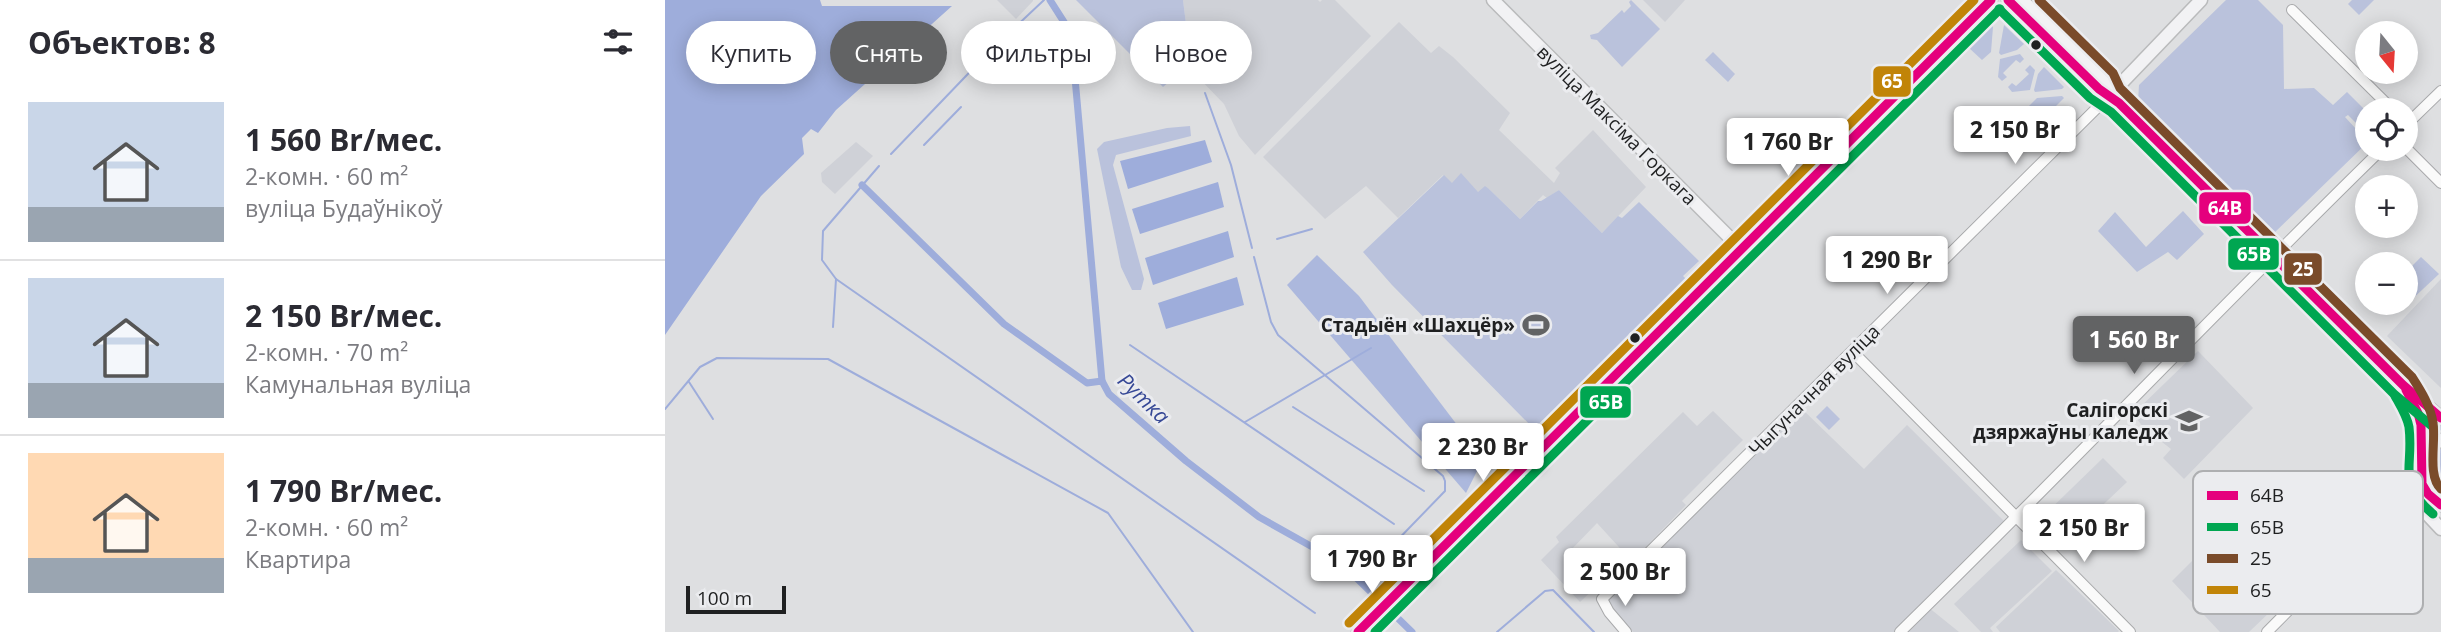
<!DOCTYPE html>
<html lang="ru">
<head>
<meta charset="utf-8">
<style>
	:root { --surface:#fff; --page:#f7f7f7; --text:#2b2b33; --muted:#7c7c81; --line:#e1e1e2; --accent:#626364 }
	body { margin:0; font-family:"Open Sans",sans-serif; background:var(--page); color:var(--text); height:100vh; display:flex; flex-direction:column; font-size:26px; white-space:nowrap }
	* { box-sizing:border-box; margin:0 }
	p { font-size:23px; color:var(--muted) }
	.icon { flex:none; width:38px; height:38px; fill:none; stroke:currentColor; stroke-width:2; stroke-linecap:round; stroke-linejoin:round }
	.map { position:relative; flex:1; overflow:hidden }
	.drawer { display:flex; flex-direction:column; background:var(--surface); width:665px }
	.drawer>* { flex:none }
	.hud { position:absolute; left:21px; top:21px; width:665px; height:63px; display:flex; gap:14px }
	.needle { width:46px; rotate:162deg }
	.controls { position:absolute; left:1690px; top:21px; display:grid; gap:14px }
	.controls a { display:grid; place-items:center; width:63px; height:63px; border-radius:50%; background:var(--surface); box-shadow:0 4px 18px #0003; font-size:35px }
	.scale { position:absolute; left:21px; bottom:18px; width:100px; box-sizing:border-box; padding-left:7px; border:4px solid #1f2021; border-top:0; font-size:19px; line-height:24px; white-space:nowrap; color:#1f2021; -webkit-text-stroke:5px #ebecef; paint-order:stroke }
	.price { position:absolute; translate:-50% -60px; padding:0 16px; border-radius:7px; background:#fff; color:#222; font-size:23px; line-height:46px; filter:drop-shadow(0 2px 4px #0008) }
	.price::after { content:''; position:absolute; left:50%; top:42px; width:21px; height:16px; margin-left:-10px; background:inherit; clip-path:polygon(0 0,100% 0,50% 100%) }
	.price.selected { background:var(--accent); color:#fff }
	ul { padding:0; list-style:none }
	li { display:flex; align-items:center; gap:21px; height:175px; padding:0 28px }
	li+li { border-top:2px solid var(--line) }
	li span { display:grid; place-items:center; flex:none; width:196px; height:140px; border-radius:0px; color:#555 }
	li>.icon { margin-inline-start:auto }
	span .icon { width:84px; height:84px; fill:#fffc; stroke-width:1 }
	li b { font-size:30px }
	h2 { display:flex; justify-content:space-between; align-items:center; height:84px; padding:0 28px; font-size:30px }
	.chip { padding:0 24px; border-radius:32px; background:var(--surface); box-shadow:0 4px 18px #0003; font-size:24px; line-height:63px }
	.chip.selected { background:var(--accent); color:#fff }
	main { display:flex; flex:1; min-height:0 }
	.map>svg:first-child { display:block }
	.built { fill:#cfd1d7 }
	.green { fill:#bac2dc }
	.forest { fill:#acb8dd }
	.water { fill:#9eaddb }
	.lines { fill:none; stroke-linecap:round; stroke-linejoin:round }
	.stream { stroke:#9eaddb; stroke-width:2 }
	.canal { stroke:#9eaddb; stroke-width:7 }
	.minor-casing { stroke:#a8a9ab; stroke-width:12 }
	.major-casing { stroke:#babbbc; stroke-width:15 }
	.minor { stroke:#fafafa; stroke-width:10 }
	.major { stroke:#f2f2f4; stroke-width:12 }
	.bus-1-casing { stroke:#ebecef; stroke-width:14 }
	.bus-2-casing { stroke:#ebecef; stroke-width:14 }
	.bus-3-casing { stroke:#ebecef; stroke-width:14 }
	.bus-4-casing { stroke:#ebecef; stroke-width:14 }
	.bus-1 { stroke:#e5007d; stroke-width:9 }
	.bus-2 { stroke:#00a651; stroke-width:9 }
	.bus-3 { stroke:#7a4b2a; stroke-width:9 }
	.bus-4 { stroke:#c18408; stroke-width:9 }
	.bus-dot { fill:#1f2021; stroke:#ebecef; stroke-width:2.5 }
	.labels { text-anchor:middle; dominant-baseline:central; stroke-width:6; stroke-linejoin:round; paint-order:stroke }
	.street-label { font-size:19px; fill:#1f2021; stroke:#ebecef }
	.poi-label { font-size:19px; font-weight:bold; fill:#1f2021; stroke:#ebecef; text-anchor:end }
	.water-label { font-size:21px; font-style:italic; fill:#364896; stroke:#ebecef }
	.key { fill:#ebecef; stroke:#aeafb1; stroke-width:2 }
	.key-label { font-size:19px; fill:#1f2021 }
	.line-badge { stroke:#ebecef; stroke-width:2.5 }
	.badge-label { font-size:19px; text-anchor:middle; font-weight:bold; fill:#fff }
</style>
</head>
<body>
<main>
<section class="drawer">
<h2>Объектов: 8<svg class="icon" aria-label="filters" viewBox="0 0 24 24"><path d="M4 7h16M4 17h16"/><circle cx="9" cy="7" r="2"/><circle cx="15" cy="17" r="2"/></svg></h2>
<ul>
<li><span style="background:linear-gradient(#c9d6e8 75%,#9aa5b1 0)"><svg class="icon" aria-label="home" viewBox="0 0 24 24"><path d="M3 11l9-7 9 7M6 9v11h12V9"/></svg></span><div><b>1 560 Br/мес.</b><p>2-комн. · 60 m²</p><p>вуліца Будаўнікоў</p></div></li>
<li><span style="background:linear-gradient(#c9d6e8 75%,#9aa5b1 0)"><svg class="icon" aria-label="home" viewBox="0 0 24 24"><path d="M3 11l9-7 9 7M6 9v11h12V9"/></svg></span><div><b>2 150 Br/мес.</b><p>2-комн. · 70 m²</p><p>Камунальная вуліца</p></div></li>
<li><span style="background:linear-gradient(#ffd9b3 75%,#9aa5b1 0)"><svg class="icon" aria-label="home" viewBox="0 0 24 24"><path d="M3 11l9-7 9 7M6 9v11h12V9"/></svg></span><div><b>1 790 Br/мес.</b><p>2-комн. · 60 m²</p><p>Квартира</p></div></li>
</ul>
</section>
<div class="map">
<svg width="1776" height="632" viewBox="0 0 1776 632">
	<rect width="100%" height="100%" fill="#dedfe1"/>
	<g class="built">
		<polygon points="332,0 368,0 368,1 351,19"/>
		<polygon points="518,0 653,0 655,2 657,0 670,0 706,36 590,155 574,136 559,104 530,74 526,63"/>
		<polygon points="978,0 1020,0 1000,22"/>
		<polygon points="734,22 766,53 774,46 788,57 845,113 834,130 889,183 895,173 890,168 928,130 981,187 937,233 894,190 882,198 878,195 855,219 824,189 813,192 786,183 778,175 733,218 701,186 660,219 598,157"/>
		<polygon points="191,142 208,156 170,194 157,182 156,173"/>
		<polygon points="1776,279 1776,388 1722,336"/>
		<polygon points="1533,351 1588,408 1519,479 1498,458 1506,449 1479,428 1468,414"/>
		<polygon points="1136,408 1199,469 1242,425 1341,523 1231,632 968,632 941,602"/>
		<polygon points="1048,411 1078,440 1017,501 1021,505 970,558 963,557 932,523 904,552 915,565 922,561 938,580 915,602 876,560 894,542 891,537 1018,412 1032,426"/>
		<polygon points="1438,458 1462,482 1423,519 1418,514 1411,522 1400,512 1381,531 1372,522"/>
		<polygon points="1564,524 1631,587 1584,632 1555,632 1507,581"/>
		<polygon points="1356,540 1387,571 1325,628 1328,632 1316,632 1289,604"/>
		<polygon points="1391,570 1454,631 1453,632 1335,632 1331,627"/>
		<polygon points="1263,607 1294,632 1239,632"/>
	</g>
	<g class="green">
		<polygon points="411,0 518,0 526,63 498,87"/>
		<polygon points="966,0 995,29 957,67 932,40 926,39 925,35 933,33 957,10 959,13 966,6 964,2"/>
		<polygon points="1561,0 1593,0 1618,25 1619,89 1649,88 1668,105 1682,92 1703,113 1703,122 1696,128 1683,115 1680,117 1703,142 1606,236 1473,102 1474,85"/>
		<polygon points="1687,0 1709,0 1694,15 1683,4"/>
		<polygon points="1326,24 1328,27 1326,52 1317,60 1303,47"/>
		<polygon points="1339,25 1359,44 1352,50 1336,55 1334,53"/>
		<polygon points="1048,52 1070,74 1063,82 1040,60"/>
		<polygon points="1355,54 1359,59 1355,63 1351,60 1338,73 1342,77 1337,81 1333,77 1335,59"/>
		<polygon points="1365,65 1370,70 1365,90 1347,92 1343,87 1347,83 1351,86 1364,74 1360,70"/>
		<polygon points="1379,67 1399,87 1397,89 1370,92 1369,90 1373,74"/>
		<polygon points="1397,96 1399,98 1376,121 1363,107 1372,98"/>
		<polygon points="525,126 526,136 451,155 448,165 479,279 476,290 467,290 456,267 432,149 439,142 502,128"/>
		<polygon points="796,173 813,192 820,186 824,189 855,219 873,201 876,201 894,190 937,233 953,216 957,218 974,202 1034,261 1018,276 1022,280 869,429 727,285 698,252 779,175 787,183"/>
		<polygon points="1518,211 1539,234 1512,260 1503,252 1472,272 1433,231 1450,212 1481,247"/>
		<polygon points="1756,257 1774,274 1742,304 1741,272"/>
		<polygon points="1162,406 1175,419 1164,430 1151,417"/>
		<polygon points="1763,410 1776,423 1776,430 1763,438 1759,413"/>
		<path d="M1776,447V497C1760,483 1758,461 1776,447Z"/>
	</g>
	<polygon class="forest" points="652,255 694,296 818,459 801,493 622,285"/>
	<g class="water">
		<polygon points="0,0 155,0 157,6 287,6 171,110 153,133 146,129 137,138 139,154 96,196 0,335"/>
		<polygon points="540,140 547,162 463,189 455,161"/>
		<polygon points="553,182 559,207 475,234 467,209"/>
		<polygon points="563,231 569,257 488,285 480,258"/>
		<polygon points="572,277 579,305 501,329 493,303"/>
	</g>
	<g class="lines">
		<g class="stream">
			<polyline points="540,93 566,165 587,248"/>
			<polyline points="259,145 296,107"/>
			<polyline points="226,154 324,52 379,0"/>
			<polyline points="214,166 158,231 157,260 171,279 650,613"/>
			<polyline points="612,239 647,229"/>
			<polyline points="589,257 606,322 613,335 778,476 780,481 780,491 718,555"/>
			<polyline points="168,327 171,279"/>
			<polyline points="465,345 729,524"/>
			<polyline points="24,382 48,419"/>
			<polyline points="628,407 759,491"/>
			<polyline points="0,409 35,367 52,358 163,359 443,513 528,632"/>
			<polyline points="580,422 706,348"/>
			<polyline points="832,632 880,591 888,590 929,632"/>
		</g>
		<g class="canal">
			<polyline points="385,0 406,33 437,381"/>
			<polyline points="197,185 339,324 422,383 437,381 444,394 521,461 594,517 676,563 747,632"/>
		</g>
		<g class="minor-casing">
			<g id="minor">
				<polyline points="1627,10 1728,110"/>
				<polyline points="1741,125 1776,91"/>
				<polyline points="1741,148 1776,183"/>
				<polyline points="1188,352 1465,632"/>
				<polyline points="961,632 944,612 937,599 1445,95"/>
				<path d="M1235,632C1398,473 1554,308 1717,149"/>
				<polyline points="1602,632 1724,509"/>
			</g>
		</g>
		<g class="major-casing">
			<g id="major">
				<polyline points="828,0 1076,249"/>
				<polyline points="1343,0 1434,89 1445,95 1454,103 1738,385 1776,418"/>
				<polyline points="1357,0 1439,82 1444,91"/>
				<polyline points="1445,95 1536,0"/>
				<path d="M1742,392C1754,416 1756,431 1758,458"/>
				<path d="M1776,440C1750,454 1749,491 1776,505"/>
				<polyline points="1747,508 1761,513 1776,529"/>
				<polyline points="1724,509 1756,472"/>
				<polyline points="1724,509 1747,508 1771,502"/>
				<polyline points="693,632 1326,0"/>
			</g>
		</g>
		<use href="#minor" class="minor"/>
		<use href="#major" class="major"/>
		<g class="bus-1-casing">
			<g id="bus-1">
				<polyline points="1343,0 1434,89 1454,103 1738,385 1776,418"/>
				<polyline points="1741,390 1753,413 1756,425 1757,484 1763,494 1776,505"/>
				<polyline points="693,632 1326,0"/>
			</g>
		</g>
		<g class="bus-2-casing">
			<g id="bus-2">
				<polyline points="1334,9 1425,98 1446,112 1729,394 1768,427"/>
				<path d="M1730,396C1735,405 1742,416 1744,427C1749,468 1731,483 1768,514"/>
				<polyline points="710,632 1335,9"/>
			</g>
		</g>
		<g class="bus-3-casing">
			<path id="bus-3" d="M1374,0L1448,73L1455,88L1747,377C1756,391 1766,407 1768,423C1771,442 1762,476 1776,489"/>
		</g>
		<g class="bus-4-casing">
			<polyline id="bus-4" points="684,623 1309,0"/>
		</g>
		<use href="#bus-1" class="bus-1"/>
		<use href="#bus-2" class="bus-2"/>
		<use href="#bus-3" class="bus-3"/>
		<use href="#bus-4" class="bus-4"/>
	</g>
	<defs>
		<g id="stadium-bare" transform="scale(2.1)"><path d="M0-5a6.5 5 0 1 0 0 10a6.5 5 0 1 0 0-10ZM-3.5-1.8h7v3.6h-7Z" fill="#626364" stroke="#ebecef" stroke-width="2.5" paint-order="stroke"/></g>
		<g id="university-bare" transform="scale(2.1)"><path d="M0-5L7-2L0 1L-7-2ZM-4 1L0 2.5L4 1V4Q0 6-4 4Z" fill="#626364" stroke="#ebecef" stroke-width="2.5" paint-order="stroke"/></g>
	</defs>
	<g fill-rule="evenodd">
		<use href="#stadium-bare" x="871" y="325"/>
		<use href="#university-bare" x="1524" y="421"/>
	</g>
	<g class="bus-dot">
		<circle cx="1371" cy="45" r="6"/>
		<circle cx="970" cy="338" r="6"/>
	</g>
	<g class="labels">
		<g class="street-label">
			<text transform="translate(952 125) rotate(45)">вуліца Максіма Горкага</text>
			<text transform="translate(1149 390) rotate(-45)">Чыгуначная вуліца</text>
		</g>
		<g class="poi-label">
			<text x="850" y="325">Стадыён «Шахцёр»</text>
			<text x="1503" y="410">Салігорскі<tspan x="1503" dy="22">дзяржаўны каледж</tspan></text>
		</g>
		<g class="water-label">
			<text transform="translate(479 398) rotate(44)">Рутка</text>
		</g>
	</g>
	<rect x="1528" y="471" width="230" height="143" rx="10" class="key"/>
	<rect x="1542" y="491" width="31" height="9" fill="#e5007d"/>
	<rect x="1542" y="523" width="31" height="8" fill="#00a651"/>
	<rect x="1542" y="554" width="31" height="9" fill="#7a4b2a"/>
	<rect x="1542" y="586" width="31" height="8" fill="#c18408"/>
	<g class="key-label">
		<text x="1585" y="502">64В</text>
		<text x="1585" y="534">65В</text>
		<text x="1585" y="565">25</text>
		<text x="1585" y="597">65</text>
	</g>
	<g class="line-badge">
		<rect x="1207" y="65" width="40" height="33" rx="7" fill="#c18408"/>
		<rect x="1533" y="191" width="54" height="34" rx="7" fill="#e5007d"/>
		<rect x="1562" y="237" width="53" height="34" rx="7" fill="#00a651"/>
		<rect x="1618" y="252" width="40" height="34" rx="7" fill="#7a4b2a"/>
		<rect x="914" y="385" width="53" height="34" rx="7" fill="#00a651"/>
	</g>
	<g class="badge-label">
		<text x="1227" y="88">65</text>
		<text x="1560" y="215">64В</text>
		<text x="1589" y="261">65В</text>
		<text x="1638" y="276">25</text>
		<text x="941" y="409">65В</text>
	</g>
</svg>
<div class="controls">
<a><svg class="needle" viewBox="-14 -14 28 28"><path d="M0-13l5 13h-10z" fill="#e53935"/><path d="M0 13l5-13h-10z" fill="#7c7c81"/></svg></a>
<a><svg class="icon" aria-label="locate" viewBox="0 0 24 24"><circle cx="12" cy="12" r="6"/><path d="M12 2v4M12 18v4M2 12h4M18 12h4"/></svg></a>
<a>+</a>
<a>−</a>
</div>
<div class="scale">100 m</div>
<b class="price" style="left:1350px;top:166px">2 150 Br</b>
<b class="price" style="left:1123px;top:178px">1 760 Br</b>
<b class="price" style="left:1222px;top:296px">1 290 Br</b>
<b class="price selected" style="left:1469px;top:376px">1 560 Br</b>
<b class="price" style="left:818px;top:483px">2 230 Br</b>
<b class="price" style="left:1419px;top:564px">2 150 Br</b>
<b class="price" style="left:707px;top:595px">1 790 Br</b>
<b class="price" style="left:960px;top:608px">2 500 Br</b>
<div class="hud">
<a class="chip">Купить</a>
<a class="chip selected">Снять</a>
<a class="chip">Фильтры</a>
<a class="chip">Новое</a>
</div>
</div>
</main>
</body>
</html>
